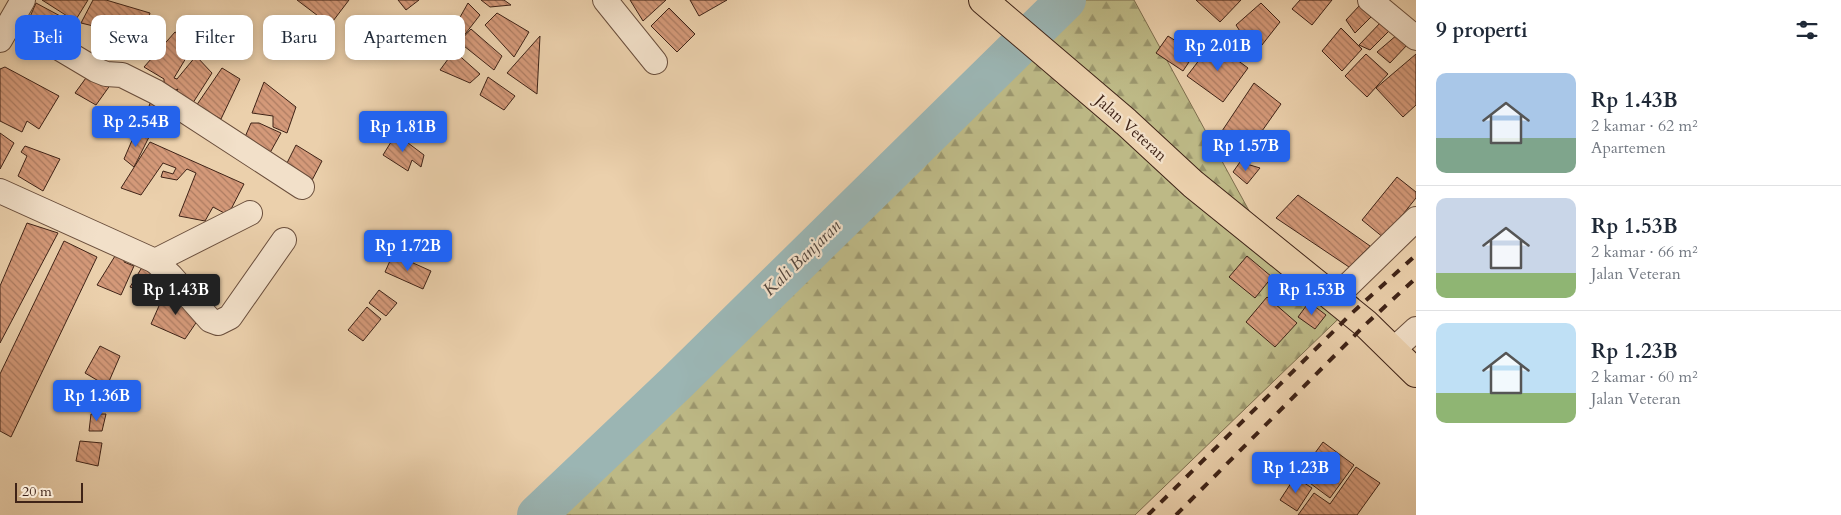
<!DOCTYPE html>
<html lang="id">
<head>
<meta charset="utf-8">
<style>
	:root { --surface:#fff; --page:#f2f2f3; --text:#1f2937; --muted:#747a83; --line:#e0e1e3; --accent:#2563eb }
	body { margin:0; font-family:Cardo,serif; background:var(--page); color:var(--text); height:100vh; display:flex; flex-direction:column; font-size:19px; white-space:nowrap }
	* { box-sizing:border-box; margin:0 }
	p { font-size:16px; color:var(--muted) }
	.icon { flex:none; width:28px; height:28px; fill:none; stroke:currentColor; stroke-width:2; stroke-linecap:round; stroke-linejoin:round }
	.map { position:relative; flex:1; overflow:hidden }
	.sheet { display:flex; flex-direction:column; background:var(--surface); width:425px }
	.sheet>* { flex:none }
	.guide { position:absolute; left:15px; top:15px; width:475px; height:45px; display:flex; gap:10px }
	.scale { position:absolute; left:15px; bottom:12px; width:68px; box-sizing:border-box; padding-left:5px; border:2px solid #3f2317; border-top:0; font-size:14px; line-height:18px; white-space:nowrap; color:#3f2317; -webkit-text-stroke:4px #f2e0c9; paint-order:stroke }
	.price { position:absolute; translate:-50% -42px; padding:0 11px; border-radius:5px; background:var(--accent); color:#fff; font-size:16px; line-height:32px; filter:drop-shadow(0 1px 2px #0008) }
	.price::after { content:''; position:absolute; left:50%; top:30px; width:15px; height:11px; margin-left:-8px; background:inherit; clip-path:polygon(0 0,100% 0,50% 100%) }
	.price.current { background:#222; color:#fff }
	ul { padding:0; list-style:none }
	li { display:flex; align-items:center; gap:15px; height:125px; padding:0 20px }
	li+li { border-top:1px solid var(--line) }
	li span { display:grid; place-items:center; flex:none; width:140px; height:100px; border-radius:10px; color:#555 }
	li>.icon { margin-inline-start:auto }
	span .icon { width:60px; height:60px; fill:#fffc; stroke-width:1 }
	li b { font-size:21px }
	h2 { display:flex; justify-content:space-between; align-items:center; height:60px; padding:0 20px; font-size:21px }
	.pill { padding:0 18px; border-radius:10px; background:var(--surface); box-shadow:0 2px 8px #0003; font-size:18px; line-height:45px }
	.pill.current { background:var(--accent); color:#fff }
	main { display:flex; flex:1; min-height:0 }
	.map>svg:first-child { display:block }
	.forest { fill:url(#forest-firs); stroke:#7e6e4e }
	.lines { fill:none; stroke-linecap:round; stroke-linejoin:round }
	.river { stroke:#9bb5b3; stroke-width:40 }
	.building { fill:url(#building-back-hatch); stroke:#3f2317 }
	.street-casing { stroke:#6a4e3c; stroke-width:26 }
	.highway-casing { stroke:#3f2317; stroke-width:30 }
	.street { stroke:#f2e0c9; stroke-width:24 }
	.highway { stroke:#ebd0ac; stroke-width:28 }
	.rail { stroke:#3f2317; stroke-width:4; stroke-dasharray:9 9; stroke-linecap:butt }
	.labels { text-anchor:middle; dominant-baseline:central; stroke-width:4.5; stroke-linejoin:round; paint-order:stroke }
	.street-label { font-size:16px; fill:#3f2317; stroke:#f2e0c9 }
	.water-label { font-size:18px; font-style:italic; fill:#56483e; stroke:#f2e0c9 }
</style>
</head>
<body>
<main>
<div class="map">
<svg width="1416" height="515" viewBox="0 0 1416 515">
	<defs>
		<pattern id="forest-firs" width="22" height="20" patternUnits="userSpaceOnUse" patternTransform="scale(1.25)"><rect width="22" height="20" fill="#bdb986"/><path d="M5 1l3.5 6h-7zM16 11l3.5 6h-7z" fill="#9b966d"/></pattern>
		<pattern id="building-back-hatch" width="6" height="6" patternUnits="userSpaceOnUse" patternTransform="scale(1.25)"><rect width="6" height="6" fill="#d49979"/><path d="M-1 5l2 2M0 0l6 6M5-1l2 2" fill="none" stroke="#ad7c62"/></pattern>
	</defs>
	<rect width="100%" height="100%" fill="#ebd0ac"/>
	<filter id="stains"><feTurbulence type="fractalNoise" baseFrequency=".004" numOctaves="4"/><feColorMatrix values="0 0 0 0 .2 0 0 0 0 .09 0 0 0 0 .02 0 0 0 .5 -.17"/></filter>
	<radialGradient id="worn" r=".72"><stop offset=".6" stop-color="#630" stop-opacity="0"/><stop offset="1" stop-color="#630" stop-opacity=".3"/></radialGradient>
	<polygon class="forest" points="1066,0 1134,0 1253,218 1359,299 1135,515 537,515 676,383"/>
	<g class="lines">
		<polyline class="river" points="537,515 676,383 1066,0"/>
	</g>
	<g class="building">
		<polygon points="42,0 88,0 75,21"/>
		<polygon points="93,0 106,0 150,13 143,38 81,23"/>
		<polygon points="297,0 349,0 330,25"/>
		<polygon points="398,0 419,0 406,10"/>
		<polygon points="481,0 504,0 511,5 490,7"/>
		<polygon points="630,0 666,0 643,21"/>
		<polygon points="690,0 727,0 699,16"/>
		<polygon points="1196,0 1241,0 1220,22"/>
		<polygon points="1300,0 1332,0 1312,25 1292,9"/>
		<polygon points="36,3 77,25 65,44 26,26"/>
		<polygon points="468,3 480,15 459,42 450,35"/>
		<polygon points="1261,3 1280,22 1258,50 1252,50 1236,25"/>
		<polygon points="1360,5 1371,17 1355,33 1346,20"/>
		<polygon points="669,8 695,34 677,52 651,26"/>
		<polygon points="497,13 529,32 514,57 485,25"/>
		<polygon points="1383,20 1389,31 1370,50 1359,45"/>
		<polygon points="1341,28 1362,49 1342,71 1322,51"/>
		<polygon points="471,29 502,56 494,70 459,42"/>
		<polygon points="175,32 195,43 174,78 177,79 196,56 212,73 189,109 173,98 178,89 171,92 164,88 164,79 144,67"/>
		<polygon points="1398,34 1408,44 1390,63 1377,52"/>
		<polygon points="540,36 537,94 507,73"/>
		<polygon points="1168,36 1195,53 1183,71 1156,53"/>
		<polygon points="1213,42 1248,68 1223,102 1187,76"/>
		<polygon points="454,51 480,74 470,83 440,70"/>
		<polygon points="1366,54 1388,74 1367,97 1345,76"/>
		<polygon points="1416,54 1416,105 1403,117 1376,88"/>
		<polygon points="5,67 59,96 39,129 27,121 22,132 0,121 0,69"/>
		<polygon points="222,68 240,79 221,119 196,106"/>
		<polygon points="91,71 111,84 96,105 75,93"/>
		<polygon points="488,77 515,96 504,110 480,95"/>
		<polygon points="264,82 296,107 287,133 273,127 273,116 252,113"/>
		<polygon points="1254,83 1281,104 1243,158 1218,137"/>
		<polygon points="154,93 184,112 170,131 146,114"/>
		<polygon points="251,123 259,123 281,133 266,160 242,144"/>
		<polygon points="136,131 150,135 134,167 124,159"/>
		<polygon points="0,133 14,143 0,169"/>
		<polygon points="396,134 424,155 421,167 412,160 408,171 383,155"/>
		<polygon points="150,142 244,184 228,215 213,207 205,221 179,216 196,173 187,169 177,180 161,177 163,171 173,174 176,168 163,163 141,195 121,188"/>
		<polygon points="296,145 322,161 309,186 284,169"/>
		<polygon points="25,146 60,159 43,191 18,176 27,156 21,152"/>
		<polygon points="1240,162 1260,168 1247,184 1233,172"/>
		<polygon points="1397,177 1416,192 1416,198 1384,238 1362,220"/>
		<polygon points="1298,195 1370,246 1349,267 1276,218"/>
		<polygon points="27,223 58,233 0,343 0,286"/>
		<polygon points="64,241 97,257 11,437 0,431 0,374"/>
		<polygon points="393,254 431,271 423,289 385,272"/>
		<polygon points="115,256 125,258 124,262 134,266 121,295 97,285"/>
		<polygon points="1247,256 1272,277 1255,298 1229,277"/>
		<polygon points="144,264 169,281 157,297 130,287"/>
		<polygon points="1285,272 1299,285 1286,298 1272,285"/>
		<polygon points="166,290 202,314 185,339 151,324"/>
		<polygon points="379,290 397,303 386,316 369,303"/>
		<polygon points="1267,297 1297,323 1275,347 1246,322"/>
		<polygon points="1309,302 1326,315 1315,329 1298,317"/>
		<polygon points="367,307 381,319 363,341 348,330"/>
		<polygon points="100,346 120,356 107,386 85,373"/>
		<polygon points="91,414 106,414 102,431 89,431"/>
		<polygon points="80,441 102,443 98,466 76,461"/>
		<polygon points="1323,442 1354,465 1330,498 1299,475"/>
		<polygon points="1356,467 1380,483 1357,515 1298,515 1314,493 1330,504"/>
		<polygon points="1295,477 1312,488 1297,511 1280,500"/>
	</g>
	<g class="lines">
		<g class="street-casing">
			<g id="street">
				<polyline points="605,0 655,62"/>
				<polyline points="1370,0 1416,38"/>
				<polyline points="12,20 96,70 106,74 122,75 156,92 302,187"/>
				<polyline points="0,40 23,0"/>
				<polyline points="0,191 155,261 250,213"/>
				<polyline points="155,261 171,276 210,320 218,323 230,317 284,240"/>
				<polyline points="1335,298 1416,219"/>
				<polyline points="1392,351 1416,329"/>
			</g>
		</g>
		<g class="highway-casing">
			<polyline id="highway" points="983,0 1126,122 1193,184 1366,324 1416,373"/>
		</g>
		<use href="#street" class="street"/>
		<use href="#highway" class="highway"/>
		<g class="rail">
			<polyline points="1148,515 1352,313 1416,255"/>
			<polyline points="1176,515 1366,324 1416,278"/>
		</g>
	</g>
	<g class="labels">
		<g class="street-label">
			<text transform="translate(1131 128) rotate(42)">Jalan Veteran</text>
		</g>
		<g class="water-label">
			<text transform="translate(802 258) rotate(-44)">Kali Banjaran</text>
		</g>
	</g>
	<rect width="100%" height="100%" filter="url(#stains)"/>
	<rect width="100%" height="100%" fill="url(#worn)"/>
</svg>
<div class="scale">20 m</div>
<b class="price" style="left:1218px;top:72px">Rp 2.01B</b>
<b class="price" style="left:136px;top:148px">Rp 2.54B</b>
<b class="price" style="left:403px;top:153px">Rp 1.81B</b>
<b class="price" style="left:1246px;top:172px">Rp 1.57B</b>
<b class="price" style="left:408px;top:272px">Rp 1.72B</b>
<b class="price current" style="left:176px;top:316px">Rp 1.43B</b>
<b class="price" style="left:1312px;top:316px">Rp 1.53B</b>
<b class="price" style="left:97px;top:422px">Rp 1.36B</b>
<b class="price" style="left:1296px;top:494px">Rp 1.23B</b>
<div class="guide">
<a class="pill current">Beli</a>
<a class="pill">Sewa</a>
<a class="pill">Filter</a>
<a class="pill">Baru</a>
<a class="pill">Apartemen</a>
</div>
</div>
<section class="sheet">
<h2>9 properti<svg class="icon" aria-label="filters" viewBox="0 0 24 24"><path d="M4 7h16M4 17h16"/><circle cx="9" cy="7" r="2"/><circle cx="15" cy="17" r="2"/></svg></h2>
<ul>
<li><span style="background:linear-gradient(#a9c7e8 65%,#7fa58c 0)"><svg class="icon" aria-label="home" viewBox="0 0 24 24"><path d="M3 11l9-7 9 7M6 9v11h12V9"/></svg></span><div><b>Rp 1.43B</b><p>2 kamar · 62 m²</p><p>Apartemen</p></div></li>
<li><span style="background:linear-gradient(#c9d6e8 75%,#8fb573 0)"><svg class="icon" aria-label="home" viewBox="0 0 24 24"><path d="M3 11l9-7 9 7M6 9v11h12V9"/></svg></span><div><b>Rp 1.53B</b><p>2 kamar · 66 m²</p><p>Jalan Veteran</p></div></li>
<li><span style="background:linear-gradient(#bfe0f5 70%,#8fb573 0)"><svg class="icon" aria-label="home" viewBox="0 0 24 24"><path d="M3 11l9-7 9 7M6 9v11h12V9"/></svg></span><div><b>Rp 1.23B</b><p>2 kamar · 60 m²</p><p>Jalan Veteran</p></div></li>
</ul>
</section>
</main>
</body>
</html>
